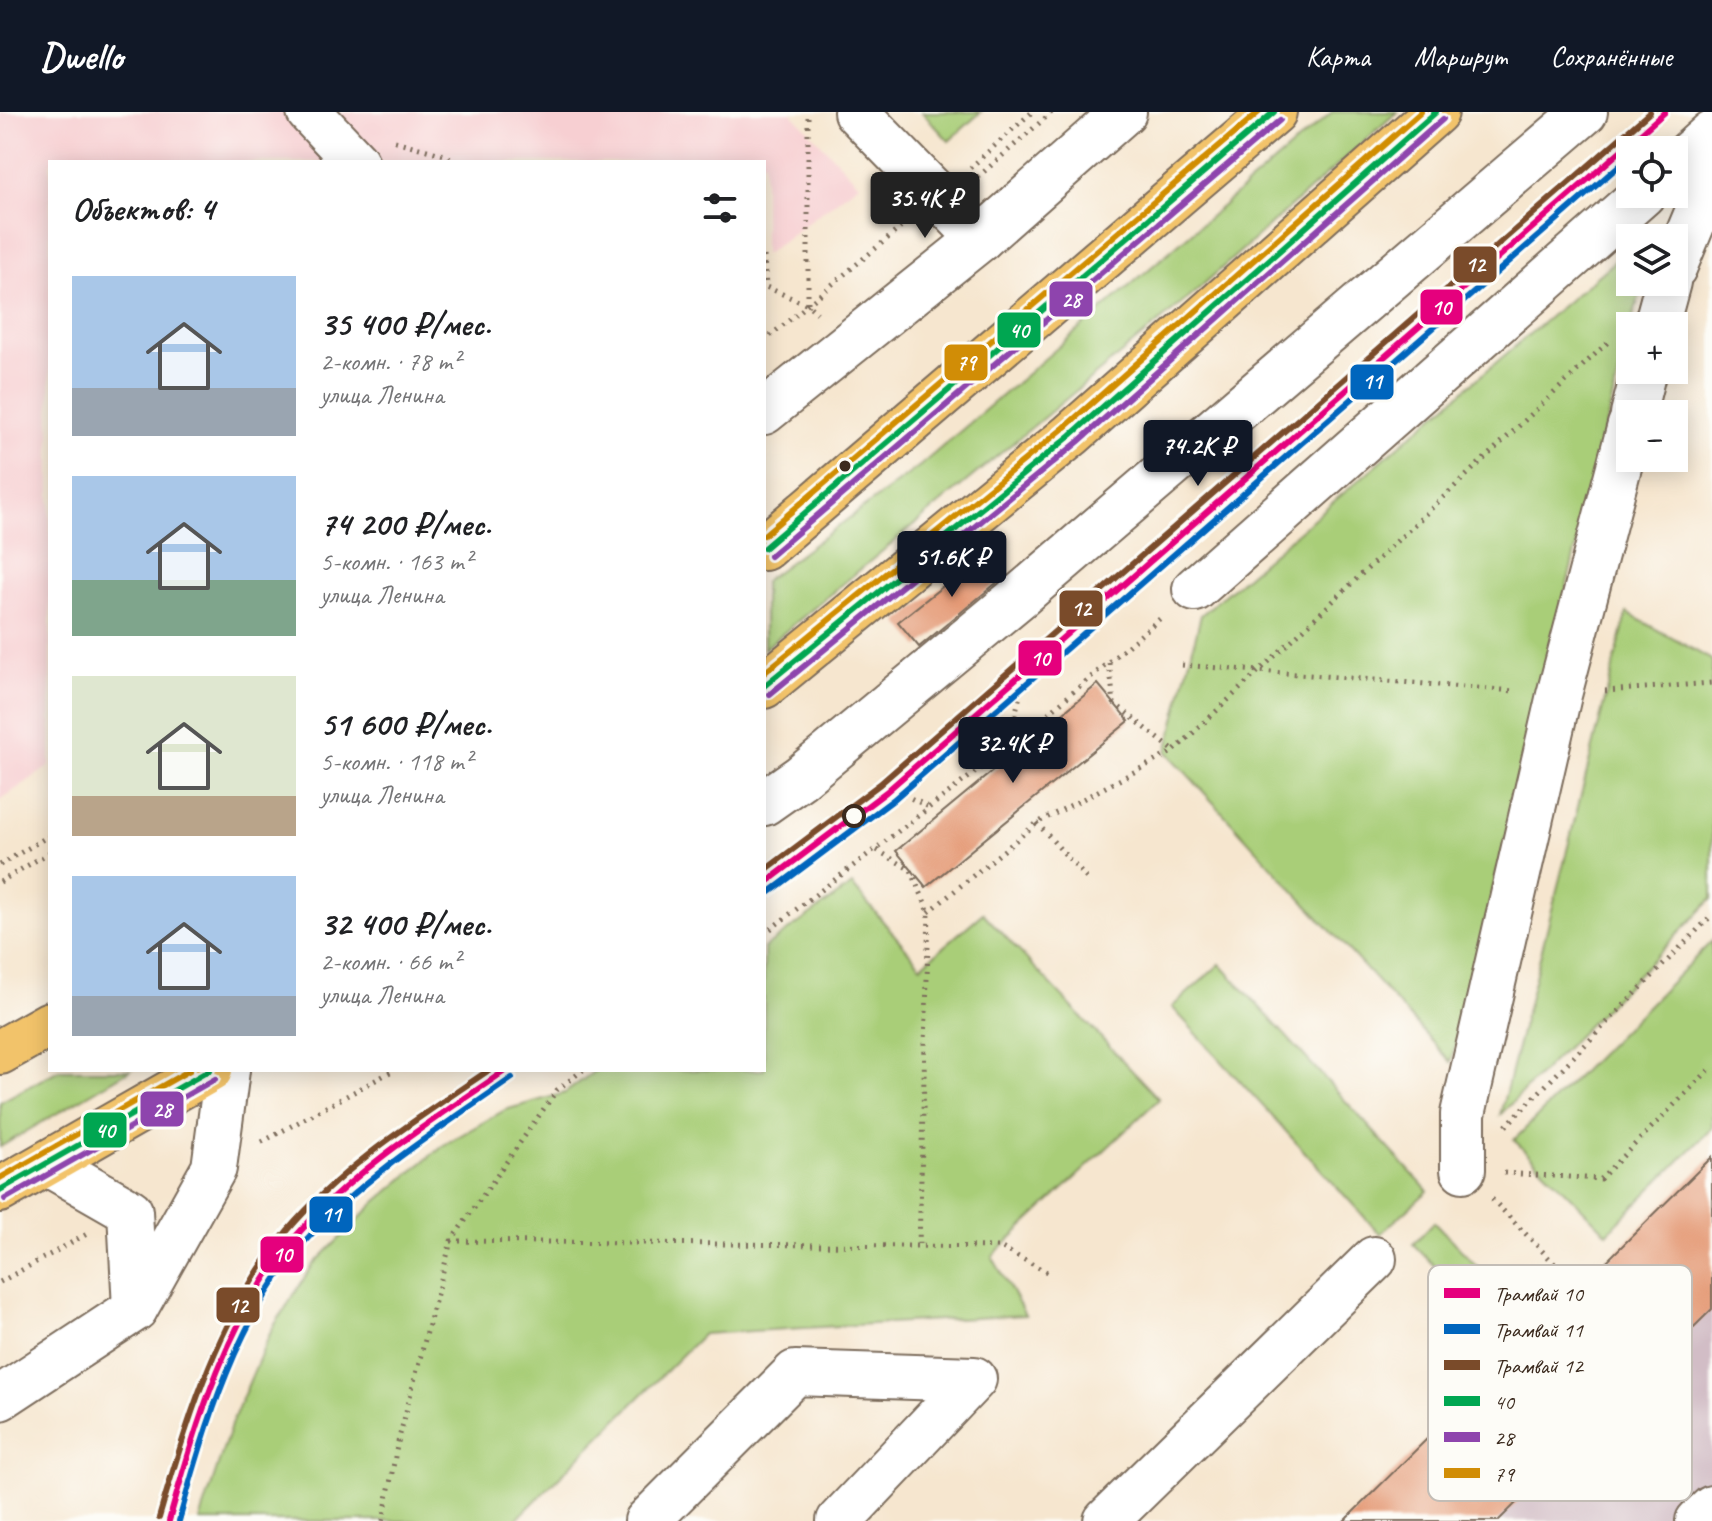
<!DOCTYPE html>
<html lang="ru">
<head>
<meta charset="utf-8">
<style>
	:root { --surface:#fff; --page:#f6f6f6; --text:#202124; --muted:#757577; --accent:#111827 }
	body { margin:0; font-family:Caveat,sans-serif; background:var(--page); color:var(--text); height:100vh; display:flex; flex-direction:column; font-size:30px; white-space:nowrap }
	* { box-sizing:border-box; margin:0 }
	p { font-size:26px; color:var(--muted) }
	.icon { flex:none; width:44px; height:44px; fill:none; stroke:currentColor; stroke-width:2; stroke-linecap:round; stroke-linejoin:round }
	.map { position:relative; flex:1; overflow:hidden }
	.details { position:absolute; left:48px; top:48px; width:718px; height:912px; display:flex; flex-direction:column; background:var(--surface); border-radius:0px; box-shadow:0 4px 20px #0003 }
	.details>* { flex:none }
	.fabs { position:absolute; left:1616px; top:24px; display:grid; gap:16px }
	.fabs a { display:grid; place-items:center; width:72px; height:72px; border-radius:0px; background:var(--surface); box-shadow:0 4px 20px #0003; font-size:40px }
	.price { position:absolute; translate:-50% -68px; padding:0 18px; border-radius:8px; background:var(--accent); color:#fff; font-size:26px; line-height:52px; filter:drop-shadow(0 2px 4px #0008) }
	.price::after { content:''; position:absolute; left:50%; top:48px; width:24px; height:18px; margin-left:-12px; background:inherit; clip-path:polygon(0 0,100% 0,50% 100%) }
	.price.current { background:#222; color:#fff }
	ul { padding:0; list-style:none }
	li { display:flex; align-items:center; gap:24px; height:200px; padding:0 24px }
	li span { display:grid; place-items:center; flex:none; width:224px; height:160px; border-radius:0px; color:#555 }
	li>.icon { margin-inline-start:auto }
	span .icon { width:96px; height:96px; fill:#fffc; stroke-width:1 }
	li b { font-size:34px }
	h2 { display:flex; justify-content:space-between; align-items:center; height:96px; padding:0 24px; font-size:34px }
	header { display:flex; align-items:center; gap:48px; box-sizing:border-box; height:112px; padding:0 40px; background:var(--accent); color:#fff }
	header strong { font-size:38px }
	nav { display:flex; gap:44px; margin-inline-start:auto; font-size:28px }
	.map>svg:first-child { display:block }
	.built { fill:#f7cfd2 }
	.industrial { fill:#d2bdc6 }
	.green { fill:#a9ce78; stroke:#727c4b; stroke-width:2 }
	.building { fill:#e49974 }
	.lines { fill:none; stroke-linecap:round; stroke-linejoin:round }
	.minor-casing { stroke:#7c6c5c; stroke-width:48 }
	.major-casing { stroke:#7c6c5c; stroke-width:48 }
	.path { stroke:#7c6c5c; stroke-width:5; stroke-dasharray:2 6; stroke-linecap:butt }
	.minor { stroke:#fff; stroke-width:44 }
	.major { stroke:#f2c36a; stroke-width:44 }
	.bus-1-casing { stroke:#fdfcf7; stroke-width:12 }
	.bus-2-casing { stroke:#fdfcf7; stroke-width:12 }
	.bus-3-casing { stroke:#fdfcf7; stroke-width:12 }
	.bus-1 { stroke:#00a651; stroke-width:6 }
	.bus-2 { stroke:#8e44ad; stroke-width:6 }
	.bus-3 { stroke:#d18d06; stroke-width:6 }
	.tram-1-casing { stroke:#fdfcf7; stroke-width:12 }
	.tram-2-casing { stroke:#fdfcf7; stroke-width:12 }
	.tram-3-casing { stroke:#fdfcf7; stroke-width:12 }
	.tram-1 { stroke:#e5007d; stroke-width:6 }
	.tram-2 { stroke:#0065bd; stroke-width:6 }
	.tram-3 { stroke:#7a4b2a; stroke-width:6 }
	.bus-dot { fill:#3b2a1e; stroke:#fdfcf7; stroke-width:3 }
	.stop-dot { fill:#fdfcf7; stroke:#3b2a1e; stroke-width:4 }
	.key { fill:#fdfcf7; stroke:#c3bdb6; stroke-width:2 }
	.key-label { font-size:22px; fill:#3b2a1e }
	.line-badge { stroke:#fdfcf7; stroke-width:3 }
	.badge-label { font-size:22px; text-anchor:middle; font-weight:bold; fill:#fff }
</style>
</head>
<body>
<header>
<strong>Dwello</strong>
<nav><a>Карта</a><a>Маршрут</a><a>Сохранённые</a></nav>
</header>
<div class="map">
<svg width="1712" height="1409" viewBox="0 0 1712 1409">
	<rect width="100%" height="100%" fill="#fdfcf7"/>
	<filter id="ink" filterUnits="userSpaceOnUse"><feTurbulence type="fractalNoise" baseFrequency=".0125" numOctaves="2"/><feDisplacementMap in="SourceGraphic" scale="16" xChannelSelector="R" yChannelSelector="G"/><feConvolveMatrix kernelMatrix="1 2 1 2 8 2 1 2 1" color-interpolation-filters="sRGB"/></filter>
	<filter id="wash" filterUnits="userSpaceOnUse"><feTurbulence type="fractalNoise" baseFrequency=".006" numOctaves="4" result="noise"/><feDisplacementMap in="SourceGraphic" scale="32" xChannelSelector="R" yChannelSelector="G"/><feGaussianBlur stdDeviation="1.8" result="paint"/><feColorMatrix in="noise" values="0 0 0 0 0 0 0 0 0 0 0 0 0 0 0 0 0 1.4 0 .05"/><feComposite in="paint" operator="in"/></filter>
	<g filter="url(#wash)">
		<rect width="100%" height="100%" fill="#f6e6cf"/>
		<polygon class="built" points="0,0 791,0 859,72 764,143 764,50 50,50 50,654 0,688"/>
		<polygon class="industrial" points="1712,1197 1712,1409 1498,1409"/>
		<g class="green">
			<polygon points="922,0 981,0 949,29"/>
			<polygon points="1332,0 1397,0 1187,187 764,537 764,469 921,353"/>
			<polygon points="1630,136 1630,170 1644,170 1630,214 1451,950 1167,640 1201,503"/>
			<polygon points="1627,501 1712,548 1712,787 1500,1003"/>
			<polygon points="852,773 921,854 983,801 1159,987 992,1144 1025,1203 703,1222 515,1409 200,1409 232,1310 272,1217 313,1153 376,1090 442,1034 505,998 565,981 596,958 764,958 764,836"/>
			<polygon points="1712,829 1712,1016 1607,1121 1514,1028"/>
			<polygon points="1220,852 1428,1079 1380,1122 1172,895"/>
			<polygon points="59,958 130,958 0,1035 0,990"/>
			<polygon points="1434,1110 1506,1184 1484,1205 1413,1132"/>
		</g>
		<g id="blocks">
			<g class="building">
				<polygon points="986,440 1006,463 919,535 898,510"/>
				<polygon points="1098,572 1129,609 926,775 896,739"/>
				<polygon points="1712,1045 1712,1197 1498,1409 1344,1409"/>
			</g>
		</g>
	</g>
	<g filter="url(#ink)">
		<use href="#blocks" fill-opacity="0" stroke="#7c6c5c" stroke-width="2"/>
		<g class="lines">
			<g class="minor-casing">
				<g id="minor">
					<polyline points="309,0 356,50"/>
					<polyline points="856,0 980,127"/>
					<polyline points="1674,55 1712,21"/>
					<polyline points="1674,156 1712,65"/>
					<polyline points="1656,214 1668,170"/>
					<polyline points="764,300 980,127 1124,0"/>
					<polyline points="1633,302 1644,258"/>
					<polyline points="1195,477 1643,82"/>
					<polyline points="764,691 801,665 1020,484 1585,0"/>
					<polyline points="48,1052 130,1099 135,1197"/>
					<polyline points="1463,1058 1463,1002 1559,583 1630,313"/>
					<polyline points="0,1286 135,1197 214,1056 227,958"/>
					<polyline points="647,1409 795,1261 974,1267 839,1409"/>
					<polyline points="1106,1409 1374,1147"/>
					<polyline points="1698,1409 1712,1396"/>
				</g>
			</g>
			<g class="major-casing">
				<g id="major">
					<polyline points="764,436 1274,0"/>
					<polyline points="764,574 1071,323 1436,0"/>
					<polyline points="0,940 50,912"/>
					<polyline points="0,1078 210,958"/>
				</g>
			</g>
			<g class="path">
				<polyline points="395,29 448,44 454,50"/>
				<polyline points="970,56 1032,0"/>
				<polyline points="978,65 1052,0"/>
				<polyline points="764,144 766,175 808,193 817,201"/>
				<polyline points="808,191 808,0"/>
				<polyline points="764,229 905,112"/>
				<polyline points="1109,551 1114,591 1174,639"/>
				<polyline points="1182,553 1515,579"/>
				<polyline points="1605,579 1712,571"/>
				<polyline points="1007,635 1033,532"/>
				<polyline points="904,683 931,696"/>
				<polyline points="1037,711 1088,768"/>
				<polyline points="877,738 911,758 929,800 919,1132"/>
				<polyline points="0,753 50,723"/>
				<polyline points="0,770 50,740"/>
				<polyline points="929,800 1037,711 1174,639 1608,230"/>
				<polyline points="764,822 1007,636 1163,504"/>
				<polyline points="1506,1014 1712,803"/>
				<polyline points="262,1030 394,958"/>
				<polyline points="1504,1061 1600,1067 1712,955"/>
				<polyline points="1492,1087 1579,1177"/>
				<polyline points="451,1129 1000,1135 1047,1160"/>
				<polyline points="0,1170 87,1122"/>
				<polyline points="383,1409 397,1334 451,1129 557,978 583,958"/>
			</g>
			<use href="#minor" class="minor"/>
			<use href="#major" class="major"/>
			<g class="bus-1-casing">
				<g id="bus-1">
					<polyline points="764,436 1274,0"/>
					<polyline points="764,574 1071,323 1436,0"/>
					<polyline points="0,1078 210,958"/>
				</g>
			</g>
			<g class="bus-2-casing">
				<g id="bus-2">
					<polyline points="770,444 1280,8"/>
					<polyline points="770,582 1078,330 1443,7"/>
					<polyline points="5,1087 215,967"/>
				</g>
			</g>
			<g class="bus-3-casing">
				<g id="bus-3">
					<polyline points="764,423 1259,0"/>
					<polyline points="764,561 1065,315 1421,0"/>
					<polyline points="0,1066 190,958"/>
				</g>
			</g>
			<use href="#bus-1" class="bus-1"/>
			<use href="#bus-2" class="bus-2"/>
			<use href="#bus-3" class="bus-3"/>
			<g class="tram-1-casing">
				<g id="tram-1">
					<polyline points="764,772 886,680 1665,0"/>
					<path d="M169,1409C197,1310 228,1203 297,1123C355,1056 434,1008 506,958"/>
				</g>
			</g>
			<g class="tram-2-casing">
				<g id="tram-2">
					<polyline points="770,780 893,688 1630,44"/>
					<path d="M179,1409C206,1312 237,1205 306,1128C365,1063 441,1016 512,966"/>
				</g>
			</g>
			<g class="tram-3-casing">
				<g id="tram-3">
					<polyline points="764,759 880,672 1650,0"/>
					<path d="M159,1406C188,1305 220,1200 288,1118C343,1053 419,1006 489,958"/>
				</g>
			</g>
			<use href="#tram-1" class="tram-1"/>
			<use href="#tram-2" class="tram-2"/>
			<use href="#tram-3" class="tram-3"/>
		</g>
	</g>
	<circle class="bus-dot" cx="845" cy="354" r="7"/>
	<circle class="stop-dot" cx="854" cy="704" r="10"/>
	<rect x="1428" y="1153" width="264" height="236" rx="12" class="key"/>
	<rect x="1444" y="1176" width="36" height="10" fill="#e5007d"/>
	<rect x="1444" y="1212" width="36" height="10" fill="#0065bd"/>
	<rect x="1444" y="1248" width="36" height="10" fill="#7a4b2a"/>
	<rect x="1444" y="1284" width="36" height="10" fill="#00a651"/>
	<rect x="1444" y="1320" width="36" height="10" fill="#8e44ad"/>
	<rect x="1444" y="1356" width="36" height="10" fill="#d18d06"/>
	<g class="key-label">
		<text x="1494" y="1189">Трамвай 10</text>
		<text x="1494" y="1225">Трамвай 11</text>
		<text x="1494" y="1261">Трамвай 12</text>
		<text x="1494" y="1297">40</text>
		<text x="1494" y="1333">28</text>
		<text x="1494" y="1369">79</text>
	</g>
	<g class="line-badge">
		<rect x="1452" y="133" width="46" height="39" rx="8" fill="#7a4b2a"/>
		<rect x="1048" y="168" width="46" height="38" rx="8" fill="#8e44ad"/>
		<rect x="1419" y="176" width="45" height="38" rx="8" fill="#e5007d"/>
		<rect x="996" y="199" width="46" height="38" rx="8" fill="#00a651"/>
		<rect x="943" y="231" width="46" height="39" rx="8" fill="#d18d06"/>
		<rect x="1349" y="251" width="46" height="38" rx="8" fill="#0065bd"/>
		<rect x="1058" y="477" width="46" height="39" rx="8" fill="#7a4b2a"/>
		<rect x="1017" y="527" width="46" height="38" rx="8" fill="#e5007d"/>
		<rect x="139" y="978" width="46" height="38" rx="8" fill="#8e44ad"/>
		<rect x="82" y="999" width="46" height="38" rx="8" fill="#00a651"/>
		<rect x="308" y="1083" width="46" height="39" rx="8" fill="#0065bd"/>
		<rect x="259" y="1123" width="46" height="39" rx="8" fill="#e5007d"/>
		<rect x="215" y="1174" width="46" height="38" rx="8" fill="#7a4b2a"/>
	</g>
	<g class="badge-label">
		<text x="1475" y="160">12</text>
		<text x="1071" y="195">28</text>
		<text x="1441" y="203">10</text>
		<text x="1019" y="226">40</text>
		<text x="966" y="258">79</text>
		<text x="1372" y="277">11</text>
		<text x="1081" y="504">12</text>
		<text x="1040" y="554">10</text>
		<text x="162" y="1005">28</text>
		<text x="105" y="1026">40</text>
		<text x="331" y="1110">11</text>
		<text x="282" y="1150">10</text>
		<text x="238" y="1201">12</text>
	</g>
</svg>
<div class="fabs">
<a><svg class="icon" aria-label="locate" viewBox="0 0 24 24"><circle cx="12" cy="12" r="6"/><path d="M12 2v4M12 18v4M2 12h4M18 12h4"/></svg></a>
<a><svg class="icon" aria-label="layers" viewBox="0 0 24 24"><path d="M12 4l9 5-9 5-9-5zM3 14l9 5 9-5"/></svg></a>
<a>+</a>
<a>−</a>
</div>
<b class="price current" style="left:925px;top:128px">35.4K ₽</b>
<b class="price" style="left:1198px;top:376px">74.2K ₽</b>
<b class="price" style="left:952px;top:487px">51.6K ₽</b>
<b class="price" style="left:1013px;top:673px">32.4K ₽</b>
<section class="details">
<h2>Объектов: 4<svg class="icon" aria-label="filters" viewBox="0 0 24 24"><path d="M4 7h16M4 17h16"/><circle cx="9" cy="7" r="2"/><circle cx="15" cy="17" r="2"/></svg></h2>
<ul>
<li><span style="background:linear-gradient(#a9c7e8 70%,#9aa5b1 0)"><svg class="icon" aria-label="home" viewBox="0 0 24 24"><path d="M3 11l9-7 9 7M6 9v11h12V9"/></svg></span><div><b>35 400 ₽/мес.</b><p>2-комн. · 78 m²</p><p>улица Ленина</p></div></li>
<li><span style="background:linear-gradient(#a9c7e8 65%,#7fa58c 0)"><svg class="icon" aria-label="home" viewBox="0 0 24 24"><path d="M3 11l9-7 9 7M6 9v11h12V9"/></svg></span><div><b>74 200 ₽/мес.</b><p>5-комн. · 163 m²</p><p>улица Ленина</p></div></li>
<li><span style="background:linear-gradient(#dfe7d0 75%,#b9a48a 0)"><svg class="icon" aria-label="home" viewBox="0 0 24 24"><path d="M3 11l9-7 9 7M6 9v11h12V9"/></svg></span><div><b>51 600 ₽/мес.</b><p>5-комн. · 118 m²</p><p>улица Ленина</p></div></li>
<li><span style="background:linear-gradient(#a9c7e8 75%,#9aa5b1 0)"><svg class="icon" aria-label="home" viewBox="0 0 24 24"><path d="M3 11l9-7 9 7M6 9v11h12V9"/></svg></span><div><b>32 400 ₽/мес.</b><p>2-комн. · 66 m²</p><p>улица Ленина</p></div></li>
</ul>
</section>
</div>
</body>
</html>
